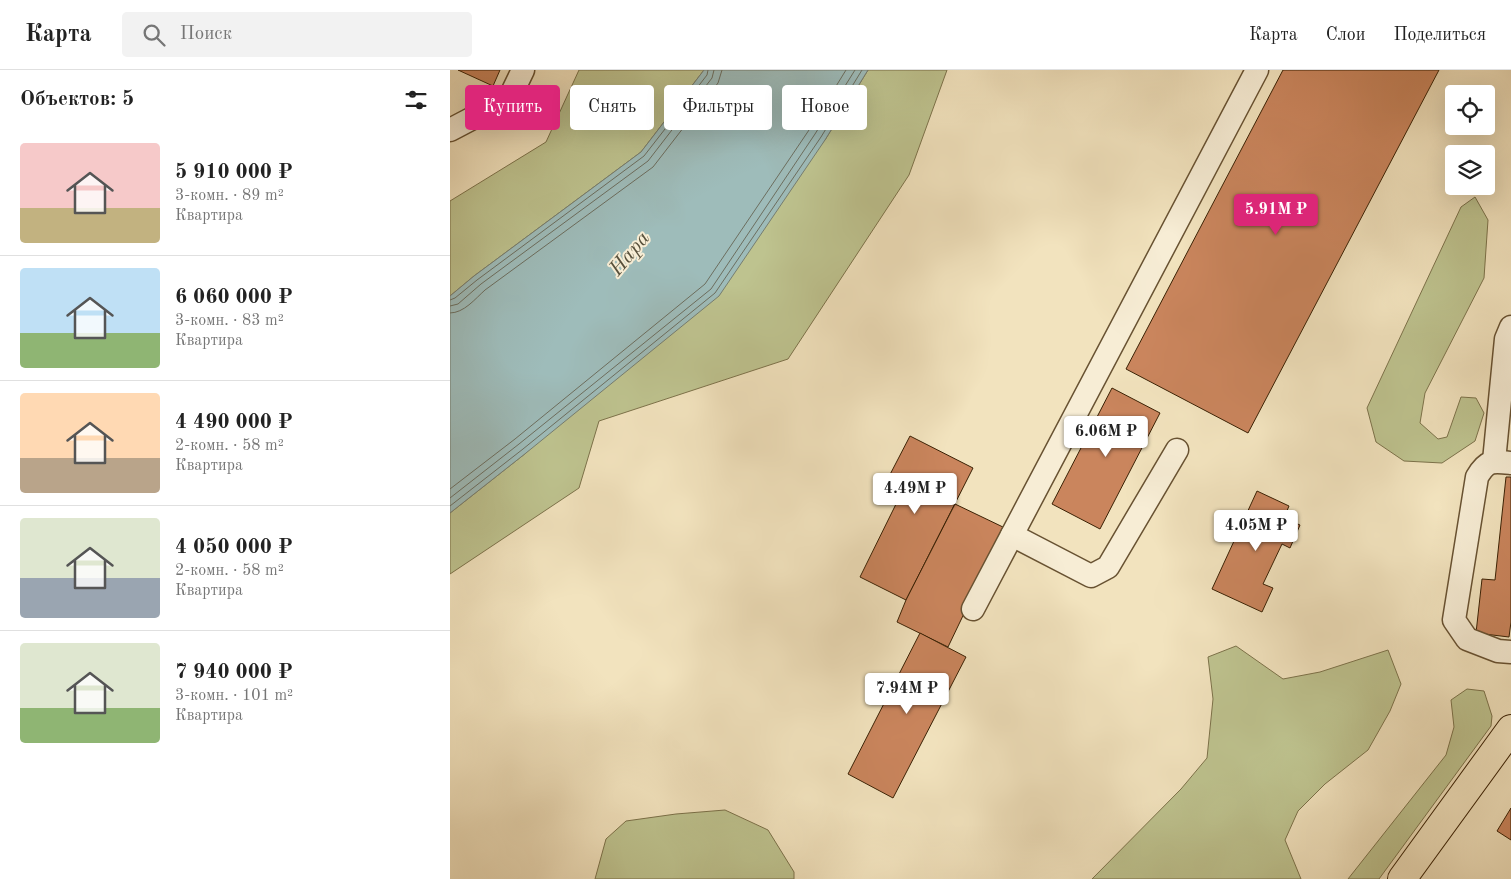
<!DOCTYPE html>
<html lang="ru">
<head>
<meta charset="utf-8">
<style>
	:root { --surface:#fff; --page:#f2f2f2; --text:#222; --muted:#767676; --line:#e0e0e0; --accent:#db2777 }
	body { margin:0; font-family:"Old Standard TT",serif; background:var(--page); color:var(--text); height:100vh; display:flex; flex-direction:column; font-size:19px; white-space:nowrap }
	* { box-sizing:border-box; margin:0 }
	p { font-size:16px; color:var(--muted) }
	.icon { flex:none; width:28px; height:28px; fill:none; stroke:currentColor; stroke-width:2; stroke-linecap:round; stroke-linejoin:round }
	.map { position:relative; flex:1; overflow:hidden }
	.panel { display:flex; flex-direction:column; background:var(--surface); width:450px }
	.panel>* { flex:none }
	.hud { position:absolute; left:15px; top:15px; width:475px; height:45px; display:flex; gap:10px }
	.tools { position:absolute; left:995px; top:15px; display:grid; gap:10px }
	.tools a { display:grid; place-items:center; width:50px; height:50px; border-radius:5px; background:var(--surface); box-shadow:0 5px 20px #0002; font-size:25px }
	.price { position:absolute; translate:-50% -42px; padding:0 11px; border-radius:5px; background:#fff; color:#222; font-size:16px; line-height:32px; filter:drop-shadow(0 1px 2px #0008) }
	.price::after { content:''; position:absolute; left:50%; top:30px; width:15px; height:11px; margin-left:-8px; background:inherit; clip-path:polygon(0 0,100% 0,50% 100%) }
	.price.selected { background:var(--accent); color:#fff }
	ul { padding:0; list-style:none }
	li { display:flex; align-items:center; gap:15px; height:125px; padding:0 20px }
	li+li { border-top:1px solid var(--line) }
	li span { display:grid; place-items:center; flex:none; width:140px; height:100px; border-radius:5px; color:#555 }
	li>.icon { margin-inline-start:auto }
	span .icon { width:60px; height:60px; fill:#fffc; stroke-width:1 }
	li b { font-size:21px }
	h2 { display:flex; justify-content:space-between; align-items:center; height:60px; padding:0 20px; font-size:21px }
	.chip { padding:0 18px; border-radius:5px; background:var(--surface); box-shadow:0 5px 20px #0002; font-size:18px; line-height:45px }
	.chip.selected { background:var(--accent); color:#fff }
	header { display:flex; align-items:center; gap:30px; box-sizing:border-box; height:70px; padding:0 25px; background:var(--surface); border-bottom:1px solid var(--line) }
	header strong { font-size:24px }
	nav { display:flex; gap:28px; margin-inline-start:auto; font-size:18px }
	.search { width:350px; height:45px; background:var(--page); display:flex; align-items:center; gap:12px; box-sizing:border-box; padding:0 18px; border-radius:5px; color:var(--muted); font-size:19px }
	main { display:flex; flex:1; min-height:0 }
	.map>svg:first-child { display:block }
	.green { fill:#bec38f; stroke:#7c724a }
	.water { fill:#9ebcba; stroke:#767e71 }
	.lines { fill:none; stroke-linecap:round; stroke-linejoin:round }
	.shore { stroke:#6c6e5f; stroke-width:1 }
	.building { fill:#ca855d; stroke:#3a2104 }
	.minor-casing { stroke:#685232; stroke-width:25 }
	.major-casing { stroke:#3a2104; stroke-width:30 }
	.minor { stroke:#f7edd5; stroke-width:22 }
	.major { stroke:#f2e3be; stroke-width:28 }
	.labels { text-anchor:middle; dominant-baseline:central; stroke-width:4; stroke-linejoin:round; paint-order:stroke }
	.water-label { font-size:21px; font-style:italic; fill:#58503b; stroke:#f7edd5 }
</style>
</head>
<body>
<header>
<strong>Карта</strong>
<div class="search"><svg class="icon" aria-label="search" viewBox="0 0 24 24"><circle cx="10" cy="10" r="6"/><path d="M15 15l6 6"/></svg>Поиск</div>
<nav><a>Карта</a><a>Слои</a><a>Поделиться</a></nav>
</header>
<main>
<section class="panel">
<h2>Объектов: 5<svg class="icon" aria-label="filters" viewBox="0 0 24 24"><path d="M4 7h16M4 17h16"/><circle cx="9" cy="7" r="2"/><circle cx="15" cy="17" r="2"/></svg></h2>
<ul>
<li><span style="background:linear-gradient(#f6c9c9 65%,#c2b280 0)"><svg class="icon" aria-label="home" viewBox="0 0 24 24"><path d="M3 11l9-7 9 7M6 9v11h12V9"/></svg></span><div><b>5 910 000 ₽</b><p>3-комн. · 89 m²</p><p>Квартира</p></div></li>
<li><span style="background:linear-gradient(#bfe0f5 65%,#8fb573 0)"><svg class="icon" aria-label="home" viewBox="0 0 24 24"><path d="M3 11l9-7 9 7M6 9v11h12V9"/></svg></span><div><b>6 060 000 ₽</b><p>3-комн. · 83 m²</p><p>Квартира</p></div></li>
<li><span style="background:linear-gradient(#ffd9b3 65%,#b9a48a 0)"><svg class="icon" aria-label="home" viewBox="0 0 24 24"><path d="M3 11l9-7 9 7M6 9v11h12V9"/></svg></span><div><b>4 490 000 ₽</b><p>2-комн. · 58 m²</p><p>Квартира</p></div></li>
<li><span style="background:linear-gradient(#dfe7d0 60%,#9aa5b1 0)"><svg class="icon" aria-label="home" viewBox="0 0 24 24"><path d="M3 11l9-7 9 7M6 9v11h12V9"/></svg></span><div><b>4 050 000 ₽</b><p>2-комн. · 58 m²</p><p>Квартира</p></div></li>
<li><span style="background:linear-gradient(#dfe7d0 65%,#8fb573 0)"><svg class="icon" aria-label="home" viewBox="0 0 24 24"><path d="M3 11l9-7 9 7M6 9v11h12V9"/></svg></span><div><b>7 940 000 ₽</b><p>3-комн. · 101 m²</p><p>Квартира</p></div></li>
</ul>
</section>
<div class="map">
<svg width="1061" height="809" viewBox="0 0 1061 809">
	<rect width="100%" height="100%" fill="#f2e3be"/>
	<filter id="stains"><feTurbulence type="fractalNoise" baseFrequency=".004" numOctaves="4"/><feColorMatrix values="0 0 0 0 .2 0 0 0 0 .09 0 0 0 0 .02 0 0 0 .5 -.17"/></filter>
	<radialGradient id="worn" r=".72"><stop offset=".6" stop-color="#630" stop-opacity="0"/><stop offset="1" stop-color="#630" stop-opacity=".3"/></radialGradient>
	<g class="green">
		<polygon points="129,0 254,0 191,82 24,206 0,226 0,131 96,72"/>
		<polygon points="418,0 497,0 459,105 338,289 149,351 129,418 0,504 0,443 76,383 375,70"/>
		<polygon points="1025,127 1038,150 1034,208 975,323 970,353 988,369 997,367 1011,327 1026,328 1034,343 1025,371 992,393 954,391 926,372 917,338 1011,137"/>
		<polygon points="786,576 833,609 870,602 938,580 951,614 940,641 918,680 875,714 848,741 835,770 851,809 642,809 731,719 757,688 763,629 758,587"/>
		<polygon points="1017,619 1034,621 1042,646 1041,656 929,809 898,809 996,685 1004,657 1001,630"/>
		<polygon points="275,740 318,760 344,802 344,809 145,809 156,769 176,751 226,744"/>
	</g>
	<polygon class="water" points="254,0 418,0 375,70 269,226 76,383 0,443 0,226 24,206 191,82"/>
	<g class="lines">
		<g class="shore">
			<polyline points="0,230 5,228 27,210 194,86 257,5 258,0"/>
			<polyline points="0,236 8,234 31,214 198,91 262,8 264,0"/>
			<path d="M0,243C14,243 25,229 35,220L203,97L268,13L272,0"/>
			<polyline points="0,419 65,369 255,214 359,60 396,0"/>
			<polyline points="0,428 69,374 261,219 365,64 405,0"/>
			<polyline points="0,436 73,379 265,223 371,67 412,0"/>
		</g>
	</g>
	<g class="building">
		<polygon points="8,0 50,0 43,16"/>
		<polygon points="833,0 989,0 798,363 676,299"/>
		<polygon points="662,318 710,343 650,459 602,434"/>
		<polygon points="460,366 523,398 456,530 410,507 450,426 433,418"/>
		<polygon points="1056,407 1061,407 1061,552 1059,567 1026,563 1032,509 1045,510"/>
		<polygon points="807,421 839,436 834,448 850,455 840,478 832,474 813,514 823,518 812,542 762,519"/>
		<polygon points="505,434 555,458 498,577 447,552 456,530"/>
		<polygon points="470,563 516,587 443,728 398,704"/>
		<polygon points="1061,738 1061,770 1047,761"/>
	</g>
	<g class="lines">
		<g class="minor-casing">
			<g id="minor">
				<polyline points="0,60 59,29 73,0"/>
				<polyline points="1044,391 1056,269 1061,257"/>
				<path d="M1061,393C1042,391 1037,390 1027,407L1004,550L1017,569L1048,581L1061,582"/>
				<polyline points="562,465 641,506 658,497 727,380"/>
				<polyline points="523,539 807,0"/>
			</g>
		</g>
		<g class="major-casing">
			<polyline id="major" points="952,809 1061,659"/>
		</g>
		<use href="#minor" class="minor"/>
		<use href="#major" class="major"/>
	</g>
	<g class="labels">
		<g class="water-label">
			<text transform="translate(180 184) rotate(-50)">Нара</text>
		</g>
	</g>
	<rect width="100%" height="100%" filter="url(#stains)"/>
	<rect width="100%" height="100%" fill="url(#worn)"/>
</svg>
<div class="tools">
<a><svg class="icon" aria-label="locate" viewBox="0 0 24 24"><circle cx="12" cy="12" r="6"/><path d="M12 2v4M12 18v4M2 12h4M18 12h4"/></svg></a>
<a><svg class="icon" aria-label="layers" viewBox="0 0 24 24"><path d="M12 4l9 5-9 5-9-5zM3 14l9 5 9-5"/></svg></a>
</div>
<b class="price selected" style="left:826px;top:166px">5.91M ₽</b>
<b class="price" style="left:656px;top:388px">6.06M ₽</b>
<b class="price" style="left:465px;top:445px">4.49M ₽</b>
<b class="price" style="left:806px;top:482px">4.05M ₽</b>
<b class="price" style="left:457px;top:645px">7.94M ₽</b>
<div class="hud">
<a class="chip selected">Купить</a>
<a class="chip">Снять</a>
<a class="chip">Фильтры</a>
<a class="chip">Новое</a>
</div>
</div>
</main>
</body>
</html>
